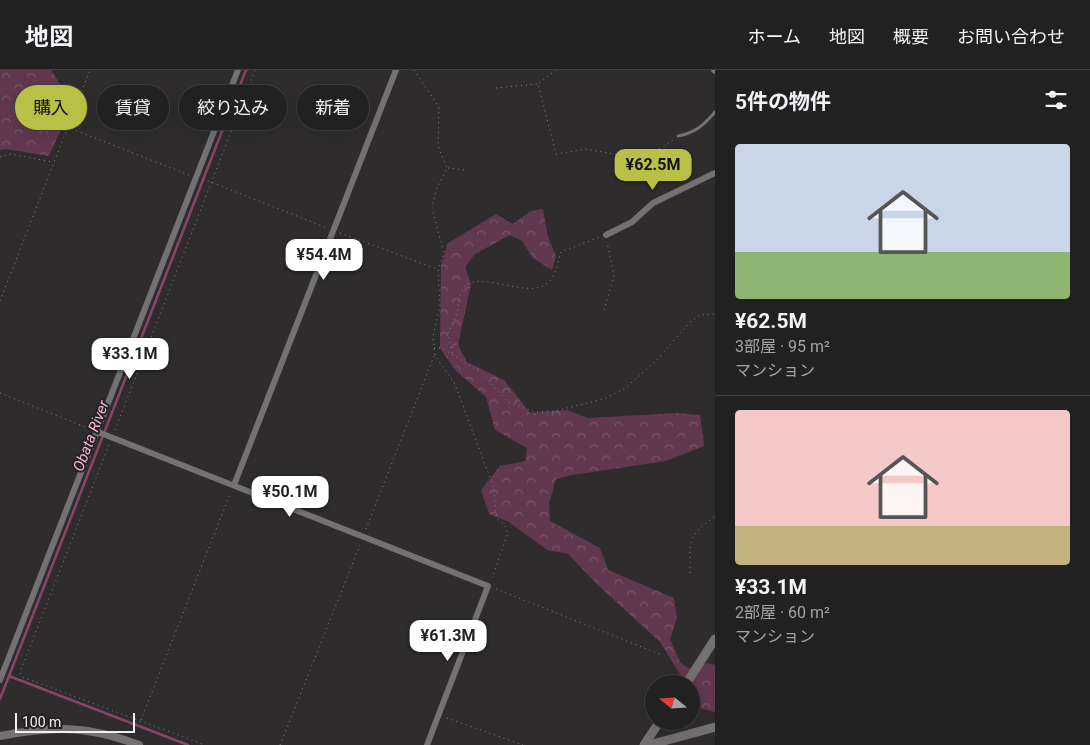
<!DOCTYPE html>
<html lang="ja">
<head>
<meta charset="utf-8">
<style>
	:root { --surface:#222122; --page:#2a292a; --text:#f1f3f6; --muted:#a2a3a5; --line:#3f3e40; --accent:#bac045 }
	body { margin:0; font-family:Roboto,"Noto Sans JP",sans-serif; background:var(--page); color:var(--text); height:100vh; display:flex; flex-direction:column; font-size:19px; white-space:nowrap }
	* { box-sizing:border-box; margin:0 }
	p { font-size:16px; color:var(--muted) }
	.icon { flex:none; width:28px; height:28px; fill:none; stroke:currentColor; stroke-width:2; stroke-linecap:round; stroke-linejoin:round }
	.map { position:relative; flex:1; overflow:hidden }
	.panel { display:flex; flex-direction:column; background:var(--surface); width:375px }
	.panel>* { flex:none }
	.guide { position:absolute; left:15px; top:15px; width:475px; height:45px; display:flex; gap:10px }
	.needle { width:32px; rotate:288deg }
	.controls { position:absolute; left:645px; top:605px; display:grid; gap:10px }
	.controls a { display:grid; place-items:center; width:55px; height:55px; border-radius:50%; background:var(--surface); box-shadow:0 5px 20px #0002,0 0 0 1px var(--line); font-size:25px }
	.scale { position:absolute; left:15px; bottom:12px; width:120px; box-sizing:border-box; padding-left:5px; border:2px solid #f0eeef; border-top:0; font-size:14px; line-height:18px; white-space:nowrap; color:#f0eeef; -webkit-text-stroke:4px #252223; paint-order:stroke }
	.price { position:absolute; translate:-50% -42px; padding:0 11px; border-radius:10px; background:#fff; color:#222; font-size:16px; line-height:32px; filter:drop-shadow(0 1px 2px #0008) }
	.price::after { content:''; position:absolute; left:50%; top:30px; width:15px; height:11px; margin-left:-8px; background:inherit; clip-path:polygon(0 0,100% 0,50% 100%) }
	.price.selected { background:var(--accent); color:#111 }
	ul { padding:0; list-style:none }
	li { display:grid; align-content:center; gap:10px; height:265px; padding:0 20px }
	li+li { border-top:1px solid var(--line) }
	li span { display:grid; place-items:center; height:155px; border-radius:5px; color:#555 }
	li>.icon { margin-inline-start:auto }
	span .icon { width:90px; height:90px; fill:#fffc; stroke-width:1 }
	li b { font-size:21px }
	h2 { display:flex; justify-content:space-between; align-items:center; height:60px; padding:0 20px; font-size:21px }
	.tag { padding:0 18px; border-radius:22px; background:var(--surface); box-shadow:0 5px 20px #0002,0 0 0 1px var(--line); font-size:18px; line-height:45px }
	.tag.selected { background:var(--accent); color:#111 }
	header { display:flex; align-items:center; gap:30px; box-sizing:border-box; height:70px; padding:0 25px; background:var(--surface); border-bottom:1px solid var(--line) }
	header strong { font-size:24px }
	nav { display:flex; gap:28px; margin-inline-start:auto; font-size:18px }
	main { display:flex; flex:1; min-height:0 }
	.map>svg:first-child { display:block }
	.forest { fill:url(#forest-crowns) }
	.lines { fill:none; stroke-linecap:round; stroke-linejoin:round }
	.stream { stroke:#8a4469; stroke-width:2.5 }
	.path { stroke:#868485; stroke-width:1; stroke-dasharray:1 4; stroke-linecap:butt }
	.service { stroke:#747173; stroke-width:3 }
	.minor { stroke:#747173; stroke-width:6 }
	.tertiary { stroke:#747173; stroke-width:8 }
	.secondary { stroke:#747173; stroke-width:9 }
	.labels { text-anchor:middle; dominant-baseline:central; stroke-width:4; stroke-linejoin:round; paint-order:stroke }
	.water-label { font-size:15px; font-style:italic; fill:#f4b5d4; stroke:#252223 }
</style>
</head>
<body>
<header>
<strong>地図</strong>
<nav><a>ホーム</a><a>地図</a><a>概要</a><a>お問い合わせ</a></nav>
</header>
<main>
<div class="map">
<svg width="715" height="675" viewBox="0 0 715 675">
	<defs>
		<pattern id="forest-crowns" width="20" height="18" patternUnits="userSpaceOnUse" patternTransform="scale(1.25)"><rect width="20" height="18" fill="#62384e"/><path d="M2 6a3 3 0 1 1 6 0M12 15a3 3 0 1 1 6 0" fill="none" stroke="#795568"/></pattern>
	</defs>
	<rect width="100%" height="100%" fill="#2e2c2d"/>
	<g class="forest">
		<polygon points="0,0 51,0 73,34 49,86 5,79 0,80"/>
		<polygon points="543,139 548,167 556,186 552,200 533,188 522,171 510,165 475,184 465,197 471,214 458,275 467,292 504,310 530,343 567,340 588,348 676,343 700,345 704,376 666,391 572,405 556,409 549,434 550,451 600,478 608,500 674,528 677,548 670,569 680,592 688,598 708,593 715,595 715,642 702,639 691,622 691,614 686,614 660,572 600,517 568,484 547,480 509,452 489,444 481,420 500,396 525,391 527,378 495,360 486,327 456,301 440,278 441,195 448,173 496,144 513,154 531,141"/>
	</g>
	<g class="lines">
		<g class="stream">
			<polyline points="9,606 188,675"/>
			<polyline points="0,629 246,0"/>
		</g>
		<g class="path">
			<polyline points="414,0 439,37 438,76 447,98 436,120 432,138 444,184 438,199 440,236 433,266 435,286 454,312 494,418 496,448 504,454 508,463 492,508"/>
			<polyline points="556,0 538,14 556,84 586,79 625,86 662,78 673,70"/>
			<polyline points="496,18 537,14"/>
			<polyline points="67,57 189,105"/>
			<polyline points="0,87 10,84 53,92"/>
			<polyline points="448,98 464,100"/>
			<polyline points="203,109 327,158"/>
			<polyline points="340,163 437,199"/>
			<polyline points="0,231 90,0"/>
			<polyline points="604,240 614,206 607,172"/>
			<polyline points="434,278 442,278 483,304 508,332 535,342 555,341 604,329 624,319 655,292 690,252 700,245 715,244"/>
			<path d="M452,283L448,263L457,244L459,228L465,215C488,201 535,234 552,208C557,201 558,190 561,182L600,167"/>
			<polyline points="0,323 90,359"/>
			<polyline points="115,360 255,0"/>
			<polyline points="109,375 20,602 22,607 205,675"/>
			<polyline points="366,459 434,286"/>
			<path d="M690,503C690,469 687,467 715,446"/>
			<polyline points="496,519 662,585"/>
			<polyline points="447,648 523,675"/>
			<polyline points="141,650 230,424"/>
			<polyline points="280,675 360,475"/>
		</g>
		<path class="service" d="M678,66C695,63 704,55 715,42"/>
		<g class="minor">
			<polyline points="714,0 715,1"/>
			<polyline points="606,165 632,152 653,133 715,103"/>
			<polyline points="98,362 488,516 427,675"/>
			<polyline points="234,415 396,0"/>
			<polyline points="0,610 238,0"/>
		</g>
		<path class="tertiary" d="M0,666C53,656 87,655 139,675"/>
		<g class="secondary">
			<polyline points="686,614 715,569"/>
			<polyline points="644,675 660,651"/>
			<polyline points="649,675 715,657"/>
		</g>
	</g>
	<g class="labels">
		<g class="water-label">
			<text transform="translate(91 366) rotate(-69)">Obata River</text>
		</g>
	</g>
</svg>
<div class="controls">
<a><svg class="needle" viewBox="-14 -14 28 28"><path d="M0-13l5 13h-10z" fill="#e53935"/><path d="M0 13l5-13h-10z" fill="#a2a3a5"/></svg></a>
</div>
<div class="scale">100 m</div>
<b class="price selected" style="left:653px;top:121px">¥62.5M</b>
<b class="price" style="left:324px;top:211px">¥54.4M</b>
<b class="price" style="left:130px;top:310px">¥33.1M</b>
<b class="price" style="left:290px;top:448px">¥50.1M</b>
<b class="price" style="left:448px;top:592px">¥61.3M</b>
<div class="guide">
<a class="tag selected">購入</a>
<a class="tag">賃貸</a>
<a class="tag">絞り込み</a>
<a class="tag">新着</a>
</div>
</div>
<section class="panel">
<h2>5件の物件<svg class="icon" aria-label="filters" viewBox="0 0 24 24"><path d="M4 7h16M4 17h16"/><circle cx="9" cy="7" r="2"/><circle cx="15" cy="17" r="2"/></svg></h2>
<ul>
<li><span style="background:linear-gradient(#c9d6e8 70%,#8fb573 0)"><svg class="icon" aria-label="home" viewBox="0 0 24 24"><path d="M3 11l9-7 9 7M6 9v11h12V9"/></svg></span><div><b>¥62.5M</b><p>3部屋 · 95 m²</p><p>マンション</p></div></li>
<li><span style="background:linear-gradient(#f6c9c9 75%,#c2b280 0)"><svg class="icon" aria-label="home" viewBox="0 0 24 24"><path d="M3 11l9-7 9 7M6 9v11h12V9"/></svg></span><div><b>¥33.1M</b><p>2部屋 · 60 m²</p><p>マンション</p></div></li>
</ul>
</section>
</main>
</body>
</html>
